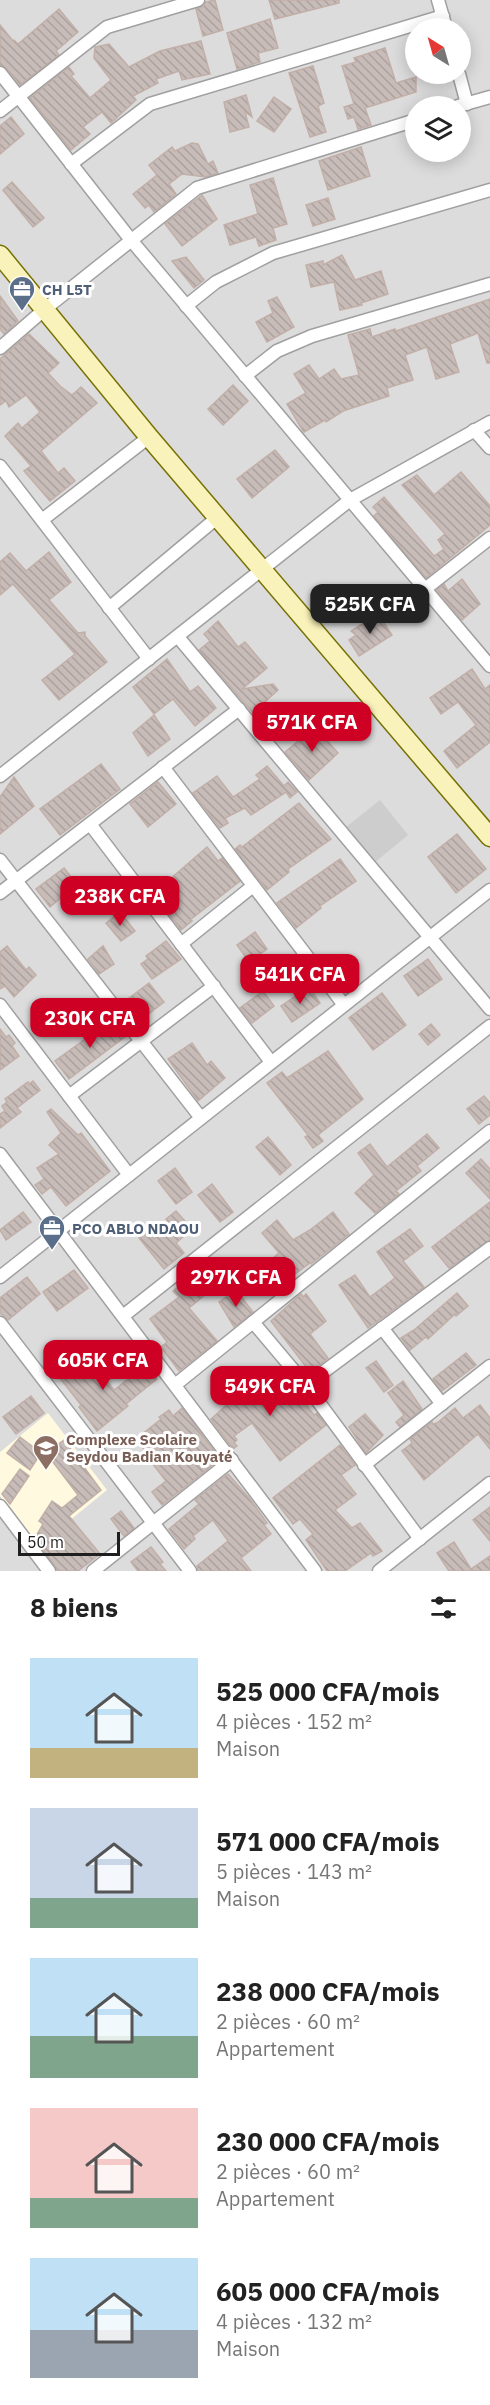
<!DOCTYPE html>
<html lang="fr">
<head>
<meta charset="utf-8">
<style>
	:root { --surface:#fff; --page:#f2f2f2; --text:#222; --muted:#767676; --accent:#ce0023 }
	body { margin:0; font-family:"IBM Plex Sans",sans-serif; background:var(--page); color:var(--text); height:100vh; display:flex; flex-direction:column; font-size:22px; white-space:nowrap }
	* { box-sizing:border-box; margin:0 }
	p { font-size:20px; color:var(--muted) }
	.icon { flex:none; width:33px; height:33px; fill:none; stroke:currentColor; stroke-width:2; stroke-linecap:round; stroke-linejoin:round }
	.map { position:relative; height:1571px; overflow:hidden }
	.details { display:flex; flex-direction:column; background:var(--surface); flex:1 }
	.details>* { flex:none }
	.needle { width:39px; rotate:323deg }
	.tools { position:absolute; left:405px; top:18px; display:grid; gap:12px }
	.tools a { display:grid; place-items:center; width:66px; height:66px; border-radius:50%; background:var(--surface); box-shadow:0 3px 15px #0003; font-size:30px }
	.scale { position:absolute; left:18px; bottom:15px; width:102px; box-sizing:border-box; padding-left:6px; border:3px solid #1f1f1f; border-top:0; font-size:16px; line-height:21px; white-space:nowrap; color:#1f1f1f; -webkit-text-stroke:4px #fff; paint-order:stroke }
	.price { position:absolute; translate:-50% -51px; padding:0 14px; border-radius:12px; background:var(--accent); color:#fff; font-size:20px; line-height:39px; filter:drop-shadow(0 2px 3px #0008) }
	.price::after { content:''; position:absolute; left:50%; top:36px; width:18px; height:14px; margin-left:-9px; background:inherit; clip-path:polygon(0 0,100% 0,50% 100%) }
	.price.on { background:#222; color:#fff }
	ul { padding:0; list-style:none }
	li { display:flex; align-items:center; gap:18px; height:150px; padding:0 30px }
	li span { display:grid; place-items:center; flex:none; width:168px; height:120px; border-radius:0px; color:#555 }
	li>.icon { margin-inline-start:auto }
	span .icon { width:72px; height:72px; fill:#fffc; stroke-width:1 }
	li b { font-size:26px }
	h2 { display:flex; justify-content:space-between; align-items:center; height:72px; padding:0 30px; font-size:26px }
	.map>svg:first-child { display:block }
	.residential { fill:#dddcdc; fill-rule:evenodd }
	.education { fill:#fffadf }
	.religious { fill:#cdcdcd }
	.building { fill:url(#building-back-hatch); stroke:#c2afa8; stroke-width:1.5 }
	.lines { fill:none; stroke-linecap:round; stroke-linejoin:round }
	.street-casing { stroke:#a0a0a0; stroke-width:15 }
	.secondary-casing { stroke:#777105; stroke-width:21 }
	.street { stroke:#fff; stroke-width:12 }
	.secondary { stroke:#f9f2ba; stroke-width:18 }
	.labels { text-anchor:middle; dominant-baseline:central; stroke-width:6; stroke-linejoin:round; paint-order:stroke }
	.service-label { font-size:15px; font-weight:bold; fill:#4e5e75; stroke:#fff; text-anchor:start }
	.education-label { font-size:15px; font-weight:bold; fill:#785e54; stroke:#fff; text-anchor:start }
</style>
</head>
<body>
<div class="map">
<svg width="490" height="1571" viewBox="0 0 490 1571">
	<defs>
		<pattern id="building-back-hatch" width="6" height="6" patternUnits="userSpaceOnUse" patternTransform="scale(1.5)"><rect width="6" height="6" fill="#c8bcb9"/><path d="M-1 5l2 2M0 0l6 6M5-1l2 2" fill="none" stroke="#aba19f"/></pattern>
	</defs>
	<rect width="100%" height="100%" fill="#f0ebe5"/>
	<path class="residential" d="M0,0H490V1571H0ZM416,28H460V74H416ZM416,106H460V152H416Z"/>
	<polygon class="education" points="48,1413 107,1490 37,1547 0,1496 0,1452"/>
	<polygon class="religious" points="380,800 408,835 374,863 345,828"/>
	<g class="building">
		<polygon points="215,0 223,30 203,36 196,9 204,6 206,2"/>
		<polygon points="269,0 339,0 339,3 275,19"/>
		<polygon points="59,9 78,32 56,51 59,55 20,85 6,68 0,65 0,25 13,41 14,40 18,44"/>
		<polygon points="270,19 278,48 258,53 260,62 237,69 227,33"/>
		<polygon points="201,41 210,74 182,80 179,71 156,79 158,83 133,96 136,100 111,123 102,112 83,127 90,134 71,150 30,98 69,67 74,74 71,76 90,98 111,80 94,58 95,47 109,44 129,67 160,51"/>
		<polygon points="385,48 396,83 416,77 416,92 365,108 371,125 358,129 354,117 348,119 344,107 354,104 342,66 356,62 354,58"/>
		<polygon points="313,66 324,103 318,106 326,132 310,137 289,73"/>
		<polygon points="246,95 252,117 245,112 249,127 230,132 224,102"/>
		<polygon points="274,97 291,109 274,132 257,121"/>
		<polygon points="11,117 24,134 0,154 0,126"/>
		<polygon points="192,143 198,144 208,164 213,161 218,173 206,177 182,174 169,184 176,194 154,212 149,205 145,208 133,194 157,175 149,165 172,147 175,151"/>
		<polygon points="361,147 370,176 328,190 319,161"/>
		<polygon points="273,178 287,224 273,228 276,240 259,246 256,237 230,245 224,225 258,214 250,185"/>
		<polygon points="12,182 44,218 33,227 3,190"/>
		<polygon points="202,195 217,219 182,246 165,224"/>
		<polygon points="328,198 335,219 313,226 306,205"/>
		<polygon points="342,255 355,280 381,271 388,294 361,303 362,305 340,310 334,282 311,287 306,265 323,261 323,265"/>
		<polygon points="186,257 204,280 194,288 172,261"/>
		<polygon points="0,296 18,321 4,334 0,329"/>
		<polygon points="277,297 294,327 267,342 256,322 273,313 268,301"/>
		<polygon points="490,299 490,363 487,363 478,333 450,344 459,372 436,379 427,347 405,355 413,380 387,388 389,396 343,411 326,422 325,420 304,432 303,431 287,404 306,393 294,374 309,365 319,379 334,369 341,379 359,375 348,335 370,329 372,337 395,329 396,331"/>
		<polygon points="29,334 59,363 48,373 60,386 72,395 81,387 97,403 41,451 58,473 64,468 75,481 50,501 24,471 31,466 5,436 18,423 22,428 40,412 26,395 9,407 6,401 0,405 0,359"/>
		<polygon points="233,385 248,401 223,425 208,409"/>
		<polygon points="275,450 289,467 252,498 237,479"/>
		<polygon points="461,472 490,506 490,525 426,578 374,516 378,512 373,507 384,497 434,556 444,549 438,540 445,534 402,485 417,475 434,495"/>
		<polygon points="49,552 71,582 49,600 78,633 85,632 85,636 107,662 59,700 42,680 75,654 13,584 0,595 0,562 10,553 26,571"/>
		<polygon points="462,579 480,604 462,620 437,590 444,584 448,591"/>
		<polygon points="378,614 392,635 359,656 349,640 356,635 351,631"/>
		<polygon points="218,621 238,647 245,642 267,668 242,689 273,684 278,690 253,713 199,650 210,641 204,634"/>
		<polygon points="167,659 190,692 198,686 216,708 195,726 173,699 154,714 133,687"/>
		<polygon points="472,669 485,689 490,685 490,742 457,768 444,751 476,725 458,702 441,714 430,698"/>
		<polygon points="154,715 170,739 148,756 133,733"/>
		<polygon points="315,727 338,753 309,780 285,752"/>
		<polygon points="101,764 120,789 60,835 40,809"/>
		<polygon points="267,766 284,786 288,782 297,792 290,798 286,792 251,815 245,808 225,818 228,823 220,828 193,793 217,776 233,797 260,779 256,775"/>
		<polygon points="14,777 34,806 0,834 0,797"/>
		<polygon points="158,782 176,804 148,827 130,804"/>
		<polygon points="299,803 331,839 288,869 289,872 267,890 235,849 240,845 242,847"/>
		<polygon points="457,834 486,869 456,893 428,857"/>
		<polygon points="207,847 218,861 222,858 240,881 190,920 192,921 181,930 162,905 164,904 155,892"/>
		<polygon points="340,859 356,881 320,906 321,908 296,928 277,903"/>
		<polygon points="64,868 76,883 60,895 62,897 50,907 36,889"/>
		<polygon points="120,912 135,931 121,941 106,923"/>
		<polygon points="255,932 267,949 249,962 237,945"/>
		<polygon points="166,941 181,959 152,979 141,964 148,959 146,956"/>
		<polygon points="7,946 26,970 29,967 36,975 14,997 5,986 0,989 0,952"/>
		<polygon points="103,946 114,964 99,974 88,959"/>
		<polygon points="428,959 442,979 418,996 404,976"/>
		<polygon points="149,983 164,1002 146,1016 149,1021 141,1027 132,1016 138,1012 128,999"/>
		<polygon points="309,987 320,1003 292,1022 281,1006"/>
		<polygon points="263,991 274,1006 252,1023 240,1008"/>
		<polygon points="382,993 406,1025 373,1050 349,1018"/>
		<polygon points="108,1019 116,1029 119,1026 126,1036 69,1079 55,1061 99,1029 98,1027"/>
		<polygon points="431,1024 440,1035 428,1045 419,1034"/>
		<polygon points="0,1029 6,1037 9,1035 15,1043 12,1046 19,1056 0,1070"/>
		<polygon points="192,1043 207,1065 211,1061 225,1078 198,1101 168,1059"/>
		<polygon points="328,1051 363,1099 318,1135 323,1141 313,1148 305,1137 308,1135 267,1083 282,1072 287,1078"/>
		<polygon points="33,1081 40,1090 17,1108 21,1112 0,1128 0,1114 5,1111 2,1106 7,1102 5,1099 28,1082 29,1084"/>
		<polygon points="484,1096 490,1103 490,1115 479,1124 467,1109"/>
		<polygon points="51,1109 78,1135 81,1133 110,1171 66,1206 51,1187 42,1194 35,1185 44,1179 37,1168 59,1154 49,1145 61,1133 47,1112"/>
		<polygon points="427,1134 439,1148 417,1166 421,1171 396,1191 399,1194 375,1213 355,1193 374,1175 358,1153 370,1144 387,1167"/>
		<polygon points="268,1137 291,1165 280,1175 256,1147"/>
		<polygon points="481,1159 490,1169 490,1199 466,1173"/>
		<polygon points="175,1168 192,1192 176,1204 158,1181"/>
		<polygon points="212,1184 233,1212 220,1222 198,1195"/>
		<polygon points="490,1202 490,1240 449,1268 432,1247"/>
		<polygon points="176,1211 192,1229 176,1243 184,1253 164,1269 139,1238 148,1232 154,1239 171,1225 166,1219"/>
		<polygon points="23,1212 31,1222 6,1240 0,1230"/>
		<polygon points="333,1212 349,1234 311,1264 310,1263 288,1279 290,1282 274,1295 255,1273 279,1253 262,1233 277,1220 293,1240 310,1230"/>
		<polygon points="410,1229 423,1246 403,1261 424,1287 368,1328 339,1285 355,1275 370,1297 395,1278 377,1252"/>
		<polygon points="74,1270 88,1288 57,1311 43,1292"/>
		<polygon points="27,1277 40,1294 8,1320 0,1313 0,1298"/>
		<polygon points="190,1277 205,1295 189,1308 217,1341 179,1371 161,1347 167,1342 150,1319 179,1297 173,1291"/>
		<polygon points="236,1290 253,1312 234,1327 219,1302"/>
		<polygon points="457,1293 468,1306 456,1316 455,1314 428,1339 426,1337 410,1350 401,1338 414,1330"/>
		<polygon points="301,1294 303,1297 306,1294 326,1321 310,1334 328,1358 310,1372 271,1321"/>
		<polygon points="466,1353 476,1365 442,1391 433,1379"/>
		<polygon points="87,1355 114,1390 146,1365 157,1379 126,1404 128,1406 97,1431 79,1407 81,1405 60,1378"/>
		<polygon points="376,1361 393,1385 384,1392 366,1368"/>
		<polygon points="274,1373 291,1395 296,1392 314,1415 317,1413 326,1425 280,1461 252,1423 234,1436 237,1440 234,1443 237,1446 233,1449 211,1419 244,1389 247,1393"/>
		<polygon points="403,1381 422,1409 400,1427 396,1422 404,1415 388,1393"/>
		<polygon points="31,1396 44,1413 16,1434 3,1417"/>
		<polygon points="480,1405 490,1418 490,1449 478,1434 424,1480 402,1451 412,1443 410,1439 432,1422 433,1424 437,1423 455,1408 463,1418"/>
		<polygon points="182,1408 220,1459 162,1505 152,1492 166,1481 152,1463 154,1462 136,1439 161,1419 159,1417 169,1410 173,1416"/>
		<polygon points="365,1414 383,1435 366,1453 349,1427"/>
		<polygon points="20,1437 41,1453 30,1470 7,1453"/>
		<polygon points="64,1440 101,1490 69,1516 100,1554 78,1571 58,1571 35,1538 43,1524 39,1521 52,1501 62,1508 78,1495 46,1453"/>
		<polygon points="340,1445 355,1465 341,1475 356,1494 335,1510 352,1528 360,1523 382,1551 373,1556 371,1553 345,1571 327,1571 306,1540 313,1534 300,1519 293,1524 273,1498"/>
		<polygon points="20,1469 29,1476 10,1504 2,1494"/>
		<polygon points="228,1474 250,1499 267,1523 264,1525 271,1534 241,1558 251,1571 198,1571 197,1566 228,1541 213,1520 193,1536 195,1539 184,1549 169,1529 199,1504 195,1500"/>
		<polygon points="490,1507 490,1541 473,1520"/>
		<polygon points="121,1511 134,1528 124,1536 111,1519"/>
		<polygon points="454,1542 471,1569 490,1556 490,1571 449,1571 437,1553"/>
		<polygon points="151,1547 163,1562 160,1564 166,1571 138,1571 131,1562"/>
	</g>
	<g class="lines">
		<g class="street-casing">
			<g id="street">
				<polyline points="438,0 446,28"/>
				<polyline points="0,73 131,240 490,666"/>
				<polyline points="459,74 467,104"/>
				<polyline points="458,106 490,97"/>
				<polyline points="0,111 107,27 198,0"/>
				<polyline points="71,164 150,104 443,16"/>
				<polyline points="186,306 216,282 273,253 490,190"/>
				<polyline points="0,348 45,309 197,188 416,120"/>
				<polyline points="245,376 277,351 312,336 490,284"/>
				<polyline points="474,430 490,448"/>
				<polyline points="0,466 149,659"/>
				<polyline points="42,520 149,437"/>
				<polyline points="425,589 490,538"/>
				<polyline points="109,608 218,517"/>
				<polyline points="178,637 490,1009"/>
				<polyline points="163,767 344,1005"/>
				<polyline points="0,776 350,500 490,422"/>
				<polyline points="90,824 271,1062"/>
				<polyline points="0,860 201,1118"/>
				<polyline points="0,893 239,709"/>
				<polyline points="181,944 253,886"/>
				<polyline points="0,1005 129,1175"/>
				<polyline points="69,1096 214,986"/>
				<polyline points="0,1154 315,1571"/>
				<polyline points="0,1277 490,890"/>
				<polyline points="123,1316 490,1026"/>
				<polyline points="253,1322 306,1385 420,1539"/>
				<polyline points="0,1323 190,1571"/>
				<polyline points="382,1328 442,1404"/>
				<polyline points="175,1385 490,1131"/>
				<polyline points="306,1385 490,1248"/>
				<polyline points="364,1465 490,1366"/>
				<polyline points="0,1506 49,1571"/>
				<polyline points="93,1571 232,1460"/>
				<polyline points="379,1571 490,1483"/>
			</g>
		</g>
		<g class="secondary-casing">
			<polyline id="secondary" points="0,255 149,437 490,837"/>
		</g>
		<use href="#street" class="street"/>
		<use href="#secondary" class="secondary"/>
	</g>
	<defs>
		<g id="office-pin" transform="scale(1.35)"><path d="M0 17L-7.5 6A9.5 9.5 0 1 1 7.5 6Z" fill="#5c6f8a" stroke="#fff"/><path d="M-6-3h4V-5.5h4V-3h4V5H-6ZM-1-4.5V-3h2v-1.5ZM-6 0V1H6V0Z" fill="#fff"/></g>
		<g id="school-pin" transform="scale(1.35)"><path d="M0 17L-7.5 6A9.5 9.5 0 1 1 7.5 6Z" fill="#8d6e63" stroke="#fff"/><path d="M0-5L7-2L0 1L-7-2ZM-4 1L0 2.5L4 1V4Q0 6-4 4Z" fill="#fff"/></g>
	</defs>
	<g fill-rule="evenodd">
		<use href="#office-pin" x="22" y="289"/>
		<use href="#office-pin" x="52" y="1228"/>
		<use href="#school-pin" x="46" y="1448"/>
	</g>
	<g class="labels">
		<g class="service-label">
			<text x="42" y="289">CH L5T</text>
			<text x="72" y="1228">PCO ABLO NDAOU</text>
		</g>
		<g class="education-label">
			<text x="66" y="1439">Complexe Scolaire<tspan x="66" dy="17">Seydou Badian Kouyaté</tspan></text>
		</g>
	</g>
</svg>
<div class="tools">
<a><svg class="needle" viewBox="-14 -14 28 28"><path d="M0-13l5 13h-10z" fill="#e53935"/><path d="M0 13l5-13h-10z" fill="#767676"/></svg></a>
<a><svg class="icon" aria-label="layers" viewBox="0 0 24 24"><path d="M12 4l9 5-9 5-9-5zM3 14l9 5 9-5"/></svg></a>
</div>
<div class="scale">50 m</div>
<b class="price on" style="left:370px;top:635px">525K CFA</b>
<b class="price" style="left:312px;top:753px">571K CFA</b>
<b class="price" style="left:120px;top:927px">238K CFA</b>
<b class="price" style="left:300px;top:1005px">541K CFA</b>
<b class="price" style="left:90px;top:1049px">230K CFA</b>
<b class="price" style="left:236px;top:1308px">297K CFA</b>
<b class="price" style="left:103px;top:1391px">605K CFA</b>
<b class="price" style="left:270px;top:1417px">549K CFA</b>
</div>
<section class="details">
<h2>8 biens<svg class="icon" aria-label="filters" viewBox="0 0 24 24"><path d="M4 7h16M4 17h16"/><circle cx="9" cy="7" r="2"/><circle cx="15" cy="17" r="2"/></svg></h2>
<ul>
<li><span style="background:linear-gradient(#bfe0f5 75%,#c2b280 0)"><svg class="icon" aria-label="home" viewBox="0 0 24 24"><path d="M3 11l9-7 9 7M6 9v11h12V9"/></svg></span><div><b>525 000 CFA/mois</b><p>4 pièces · 152 m²</p><p>Maison</p></div></li>
<li><span style="background:linear-gradient(#c9d6e8 75%,#7fa58c 0)"><svg class="icon" aria-label="home" viewBox="0 0 24 24"><path d="M3 11l9-7 9 7M6 9v11h12V9"/></svg></span><div><b>571 000 CFA/mois</b><p>5 pièces · 143 m²</p><p>Maison</p></div></li>
<li><span style="background:linear-gradient(#bfe0f5 65%,#7fa58c 0)"><svg class="icon" aria-label="home" viewBox="0 0 24 24"><path d="M3 11l9-7 9 7M6 9v11h12V9"/></svg></span><div><b>238 000 CFA/mois</b><p>2 pièces · 60 m²</p><p>Appartement</p></div></li>
<li><span style="background:linear-gradient(#f6c9c9 75%,#7fa58c 0)"><svg class="icon" aria-label="home" viewBox="0 0 24 24"><path d="M3 11l9-7 9 7M6 9v11h12V9"/></svg></span><div><b>230 000 CFA/mois</b><p>2 pièces · 60 m²</p><p>Appartement</p></div></li>
<li><span style="background:linear-gradient(#bfe0f5 60%,#9aa5b1 0)"><svg class="icon" aria-label="home" viewBox="0 0 24 24"><path d="M3 11l9-7 9 7M6 9v11h12V9"/></svg></span><div><b>605 000 CFA/mois</b><p>4 pièces · 132 m²</p><p>Maison</p></div></li>
</ul>
</section>
</body>
</html>
